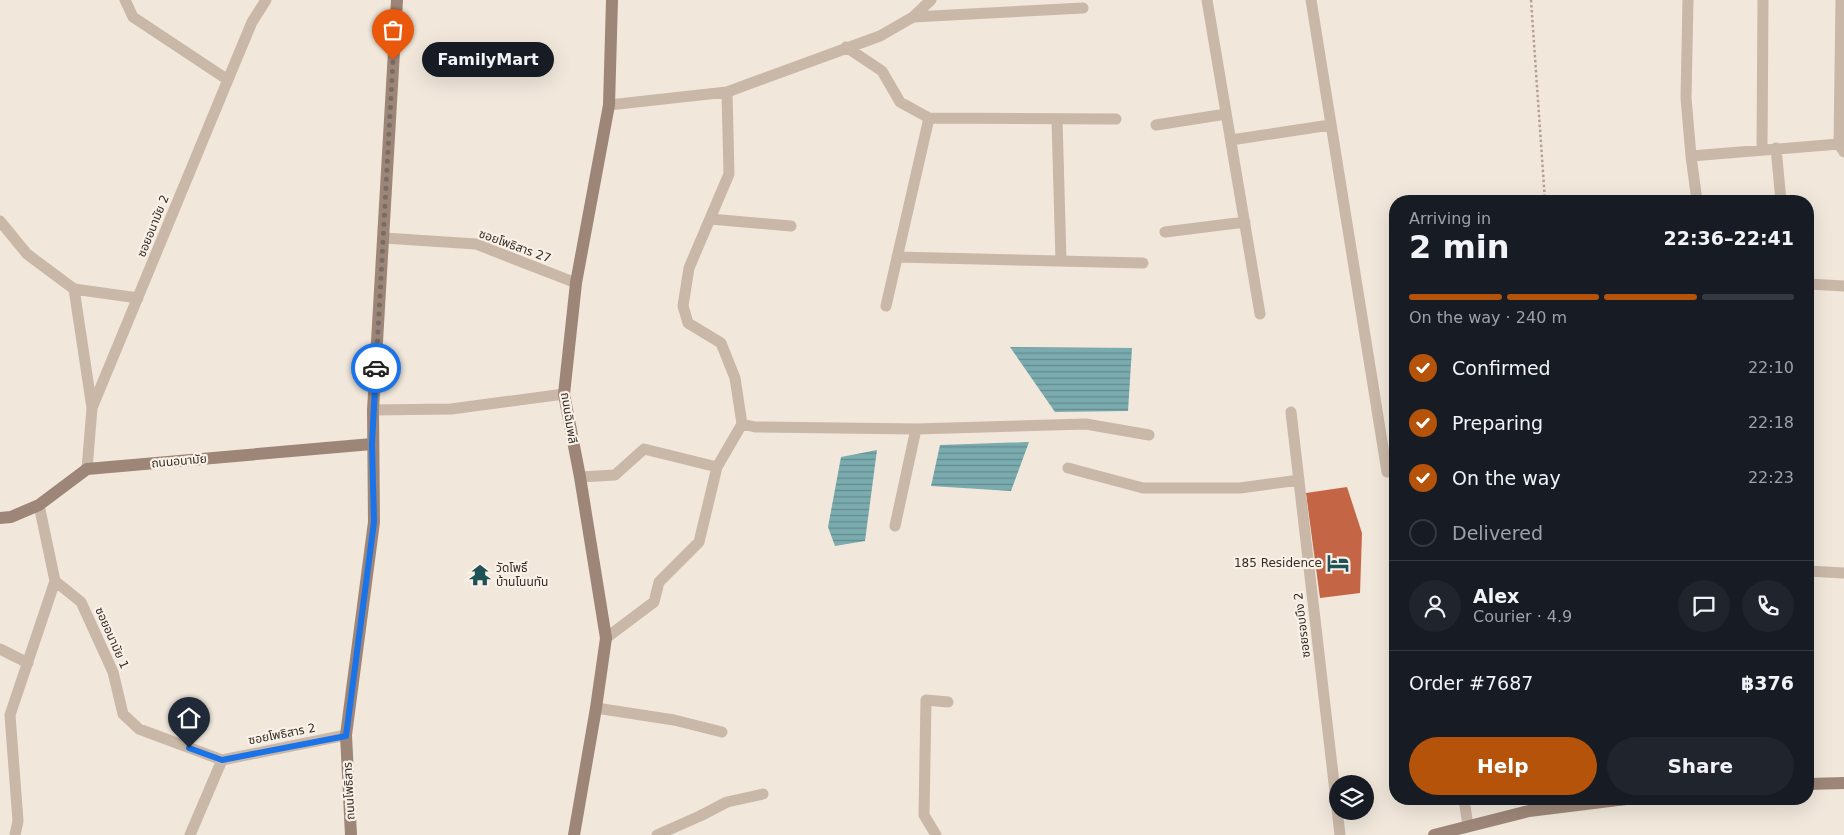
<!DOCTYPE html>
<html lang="en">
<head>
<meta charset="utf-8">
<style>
  :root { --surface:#171b24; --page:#20242c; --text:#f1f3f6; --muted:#9ea1a6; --line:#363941; --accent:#b45309 }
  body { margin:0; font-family:"DejaVu Sans","Noto Sans Thai",sans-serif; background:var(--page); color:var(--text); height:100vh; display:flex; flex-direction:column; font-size:19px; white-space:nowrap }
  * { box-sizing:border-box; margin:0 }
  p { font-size:16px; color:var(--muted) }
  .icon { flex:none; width:28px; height:28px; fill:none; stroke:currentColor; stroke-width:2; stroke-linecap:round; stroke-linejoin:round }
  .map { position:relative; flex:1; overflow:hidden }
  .drawer { position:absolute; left:1389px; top:195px; width:425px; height:610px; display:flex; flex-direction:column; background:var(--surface); border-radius:20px; box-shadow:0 5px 20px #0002 }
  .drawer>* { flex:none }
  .fabs { position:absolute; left:1329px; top:775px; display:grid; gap:10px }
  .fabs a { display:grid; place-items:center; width:45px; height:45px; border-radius:50%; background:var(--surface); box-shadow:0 5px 20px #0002; font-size:25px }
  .pin { position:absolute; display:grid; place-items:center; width:42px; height:42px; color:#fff; margin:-51px -21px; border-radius:50% 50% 50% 0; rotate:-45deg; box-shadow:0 0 5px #0007 }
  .pin .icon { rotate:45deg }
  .courier { position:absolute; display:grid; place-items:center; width:50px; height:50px; margin:-25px; border:4px solid #1a73e8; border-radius:50%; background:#fff; color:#222; box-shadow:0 1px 6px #0007 }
  .bubble { position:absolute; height:35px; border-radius:18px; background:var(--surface); box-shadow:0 5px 20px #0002; font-size:16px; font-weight:700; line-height:35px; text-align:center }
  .head em { font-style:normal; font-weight:700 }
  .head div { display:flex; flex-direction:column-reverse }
  .head { display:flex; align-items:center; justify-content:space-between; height:85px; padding:0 20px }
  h1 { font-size:32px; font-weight:700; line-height:38px }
  .bar { display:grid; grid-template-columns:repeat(4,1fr); gap:8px 5px; align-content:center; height:60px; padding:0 20px }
  .bar i { height:6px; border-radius:4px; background:var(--line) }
  .bar .current { background:var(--accent) }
  .bar p { grid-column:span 4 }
  .line { display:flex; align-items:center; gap:12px; padding:0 20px; border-top:1px solid var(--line) }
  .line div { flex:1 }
  .round { display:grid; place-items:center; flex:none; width:52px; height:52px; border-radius:26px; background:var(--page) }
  ol { padding:0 20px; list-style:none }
  li { display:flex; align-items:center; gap:15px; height:55px }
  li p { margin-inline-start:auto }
  li .icon { padding:5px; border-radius:50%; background:var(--accent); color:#fff; stroke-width:4 }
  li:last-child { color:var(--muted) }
  li i { width:28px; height:28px; border:2px solid var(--line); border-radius:50% }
  .cta { display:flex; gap:10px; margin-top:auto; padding:10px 20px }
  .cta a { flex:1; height:58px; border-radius:30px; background:var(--accent); color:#fff; font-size:20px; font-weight:700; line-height:58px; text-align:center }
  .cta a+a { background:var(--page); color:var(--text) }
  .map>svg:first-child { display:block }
  .water { fill:url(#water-rules) }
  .building { fill:#c46546 }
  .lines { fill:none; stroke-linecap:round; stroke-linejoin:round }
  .path { stroke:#b5a191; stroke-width:2.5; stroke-dasharray:2.5 2.5; stroke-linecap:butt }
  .street { stroke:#c9b7a7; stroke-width:11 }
  .secondary { stroke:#9d8678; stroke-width:12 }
  .done { stroke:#776d66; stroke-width:5; stroke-dasharray:0 9 }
  .route { stroke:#1a73e8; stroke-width:6 }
  .labels { text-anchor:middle; stroke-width:4.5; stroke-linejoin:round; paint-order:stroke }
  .street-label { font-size:12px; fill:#362c27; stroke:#f9f1e7 }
  .poi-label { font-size:12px; fill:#362c27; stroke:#f9f1e7; text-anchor:end }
</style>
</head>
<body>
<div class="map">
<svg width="1844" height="835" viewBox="0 0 1844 835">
  <defs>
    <pattern id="water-rules" width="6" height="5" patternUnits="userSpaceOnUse" patternTransform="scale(1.25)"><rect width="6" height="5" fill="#7aabae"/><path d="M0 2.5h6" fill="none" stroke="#658b8e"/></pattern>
  </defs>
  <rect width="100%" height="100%" fill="#f1e7db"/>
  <path class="water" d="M1010,347l122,1 -4,63 -73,1z
    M1029,442l-18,49 -80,-5 9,-41z
    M877,450l-12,91 -30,5 -7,-19 13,-70z"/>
  <path class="building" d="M1347,487l15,46 -2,60 -40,5 -14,-105z"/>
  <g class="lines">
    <path class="path" d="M1531,0l14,201"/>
    <path class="street" d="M125,0l8,17 95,63
      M1207,0l53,314
      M1311,0l76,472
      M1688,0l-2,98 5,58 148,-12 5,8
      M1841,0l-2,144 5,-2
      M913,17l170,-9
      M846,47l36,24 18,31 29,16 187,1
      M609,105l118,-13 153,-56 33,-19 18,-17
      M1057,119l4,142
      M1156,125l70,-11
      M1231,140l99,-15
      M1776,148l5,53
      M1762,149l1,-149
      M1691,156l6,45
      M710,219l81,7
      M0,221l27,33 47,35 64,9
      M1165,232l80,-10
      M384,238l92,6 100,39
      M897,257l246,6
      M1808,284l36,2
      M74,289l18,119
      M886,306l43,-188
      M373,410l78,-1 113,-15
      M1291,412l49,423
      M742,424l13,3 161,2 170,-5 63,11
      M1068,468l75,20h97l59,-8
      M87,469l5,-61 140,-338 20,-48 14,-22
      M580,477l35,-2 29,-26 73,18
      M39,505l16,76 26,21 32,70 10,42 16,15 83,31
      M895,526l21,-97
      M1808,571l36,2
      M606,638l48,-36 5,-20 40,-40 18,-75 25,-43 -7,-46 -14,-35 -33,-20 -5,-17 6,-38 40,-94 -2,-82
      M0,649l28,14
      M596,708l78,12 48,12
      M222,760l124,-25
      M1464,799l4,27
      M15,835l3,-14 -8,-106 45,-134
      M190,835l32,-75
      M657,835l43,-19 27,-14 36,-8
      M936,835l-12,-20 2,-115 22,2"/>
    <path class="secondary" d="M0,518l11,-1 28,-12 48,-36 285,-25
      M1808,784l36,-1
      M351,835l-5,-100 28,-213 -1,-112 24,-410
      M574,835l22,-127 10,-70 -26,-161 -16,-83 12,-111 33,-178 3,-105
      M1434,835l95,-24 97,-12"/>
  </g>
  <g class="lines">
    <path class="done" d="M376,368l17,-308"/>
    <path class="route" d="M189,748l33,12 124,-24 28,-214 -2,-78 4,-76"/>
  </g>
  <defs>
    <g id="hotel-bare" transform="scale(1.725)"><path d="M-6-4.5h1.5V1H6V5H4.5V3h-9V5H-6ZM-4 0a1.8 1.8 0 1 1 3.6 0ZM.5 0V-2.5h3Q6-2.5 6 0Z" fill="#1e5256" stroke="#f9f1e7" stroke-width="2.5" paint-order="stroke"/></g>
    <g id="temple-bare" transform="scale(1.725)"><path d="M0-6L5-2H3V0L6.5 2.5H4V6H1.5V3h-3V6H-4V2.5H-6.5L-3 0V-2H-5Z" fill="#1e5256" stroke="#f9f1e7" stroke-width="2.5" paint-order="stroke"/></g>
  </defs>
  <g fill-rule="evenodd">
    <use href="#hotel-bare" x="1338" y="563"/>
    <use href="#temple-bare" x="480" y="575"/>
  </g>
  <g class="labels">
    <g class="street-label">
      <text transform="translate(153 226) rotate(-68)" y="4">ซอยอนามัย 2</text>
      <text transform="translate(515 246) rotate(20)" y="4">ซอยโพธิสาร 27</text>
      <text transform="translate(569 418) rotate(81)" y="4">ถนนฉิมพลี</text>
      <text transform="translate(179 461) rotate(-5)" y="4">ถนนอนามัย</text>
      <text transform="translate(1302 625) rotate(-97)" y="4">ซอยรอบบึง 2</text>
      <text transform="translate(112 638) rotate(66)" y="4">ซอยอนามัย 1</text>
      <text transform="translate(282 734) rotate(-11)" y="4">ซอยโพธิสาร 2</text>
      <text transform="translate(349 791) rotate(-93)" y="4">ถนนโพธิสาร</text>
    </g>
    <g class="poi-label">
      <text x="1322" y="567">185 Residence</text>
      <text x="496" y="572" text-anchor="start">วัดโพธิ์<tspan x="496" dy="14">บ้านโนนทัน</tspan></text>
    </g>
  </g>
</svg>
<div class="fabs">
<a><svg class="icon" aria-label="layers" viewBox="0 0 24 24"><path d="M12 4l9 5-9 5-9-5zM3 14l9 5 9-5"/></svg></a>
</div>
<div class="pin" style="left:393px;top:60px;background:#ea580c"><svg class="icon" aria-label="bag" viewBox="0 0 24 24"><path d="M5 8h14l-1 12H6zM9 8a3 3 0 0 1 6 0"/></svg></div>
<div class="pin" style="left:189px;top:748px;background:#1f2937"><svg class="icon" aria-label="home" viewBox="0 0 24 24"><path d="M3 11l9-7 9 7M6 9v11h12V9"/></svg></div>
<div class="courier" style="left:376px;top:368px"><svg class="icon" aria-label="car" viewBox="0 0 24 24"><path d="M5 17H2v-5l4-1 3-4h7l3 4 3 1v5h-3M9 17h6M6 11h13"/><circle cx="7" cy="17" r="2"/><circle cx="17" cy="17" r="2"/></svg></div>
<div class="bubble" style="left:422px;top:42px;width:132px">FamilyMart</div>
<section class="drawer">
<div class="head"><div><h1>2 min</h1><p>Arriving in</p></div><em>22:36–22:41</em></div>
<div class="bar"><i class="current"></i><i class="current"></i><i class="current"></i><i></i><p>On the way · 240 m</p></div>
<ol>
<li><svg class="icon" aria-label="check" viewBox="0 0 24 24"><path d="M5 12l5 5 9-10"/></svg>Confirmed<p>22:10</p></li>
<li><svg class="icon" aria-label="check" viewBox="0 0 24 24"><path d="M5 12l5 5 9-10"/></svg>Preparing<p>22:18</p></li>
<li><svg class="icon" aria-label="check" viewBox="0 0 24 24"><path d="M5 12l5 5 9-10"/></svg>On the way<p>22:23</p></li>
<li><i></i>Delivered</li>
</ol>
<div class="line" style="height:90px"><a class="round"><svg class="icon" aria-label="person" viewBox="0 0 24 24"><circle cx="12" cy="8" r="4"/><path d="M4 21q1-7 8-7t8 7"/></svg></a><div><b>Alex</b><p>Courier · 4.9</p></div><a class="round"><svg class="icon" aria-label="chat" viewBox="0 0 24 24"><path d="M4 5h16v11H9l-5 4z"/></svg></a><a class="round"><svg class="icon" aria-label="phone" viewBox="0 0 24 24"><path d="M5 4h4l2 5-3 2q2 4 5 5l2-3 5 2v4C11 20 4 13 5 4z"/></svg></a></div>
<div class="line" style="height:65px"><div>Order #7687</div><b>฿376</b></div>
<div class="cta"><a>Help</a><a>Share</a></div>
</section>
</div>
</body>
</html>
